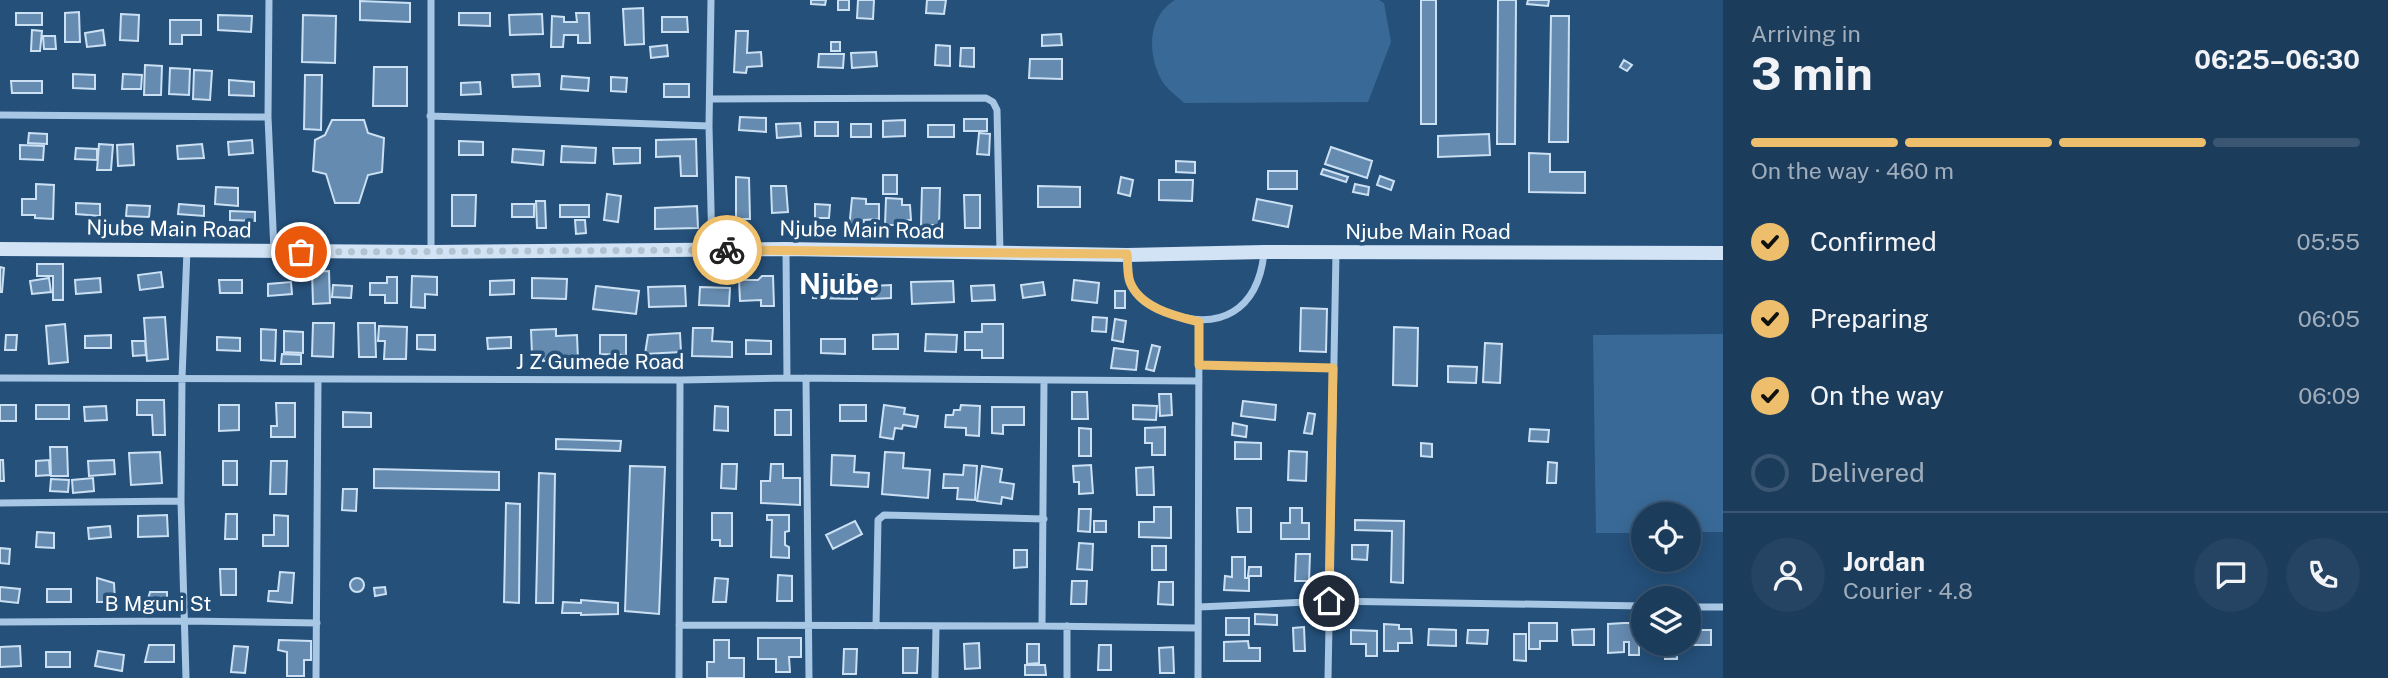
<!DOCTYPE html>
<html lang="en">
<head>
<meta charset="utf-8">
<style>
  :root { --surface:#1c3c5c; --page:#254362; --text:#f1f3f6; --muted:#a0adbb; --line:#3a5672; --accent:#edbf6d }
  body { margin:0; font-family:"Public Sans",sans-serif; background:var(--page); color:var(--text); height:100vh; display:flex; flex-direction:column; font-size:26px; white-space:nowrap }
  * { box-sizing:border-box; margin:0 }
  p { font-size:23px; color:var(--muted) }
  .icon { flex:none; width:38px; height:38px; fill:none; stroke:currentColor; stroke-width:2; stroke-linecap:round; stroke-linejoin:round }
  .map { position:relative; flex:1; overflow:hidden }
  .sheet { display:flex; flex-direction:column; background:var(--surface); width:665px }
  .sheet>* { flex:none }
  .fabs { position:absolute; left:1631px; top:502px; display:grid; gap:14px }
  .fabs a { display:grid; place-items:center; width:70px; height:70px; border-radius:50%; background:var(--surface); box-shadow:0 4px 18px #0003,0 0 0 2px var(--line); font-size:35px }
  .pin { position:absolute; display:grid; place-items:center; width:60px; height:60px; color:#fff; margin:-30px; border:4px solid #fff; border-radius:50%; box-shadow:0 2px 7px #0007 }
  .courier { position:absolute; display:grid; place-items:center; width:70px; height:70px; margin:-35px; border:5px solid #edbf6d; border-radius:50%; background:#fff; color:#222; box-shadow:0 2px 9px #0007 }
  .headline em { font-style:normal; font-weight:700 }
  .headline div { display:flex; flex-direction:column-reverse }
  .headline { display:flex; align-items:center; justify-content:space-between; height:119px; padding:0 28px }
  h1 { font-size:46px; font-weight:700; line-height:52px }
  .bar { display:grid; grid-template-columns:repeat(4,1fr); gap:10px 7px; align-content:center; height:84px; padding:0 28px }
  .bar i { height:9px; border-radius:5px; background:var(--line) }
  .bar .active { background:var(--accent) }
  .bar p { grid-column:span 4 }
  .line { display:flex; align-items:center; gap:18px; padding:0 28px; border-top:2px solid var(--line) }
  .line div { flex:1 }
  .round { display:grid; place-items:center; flex:none; width:74px; height:74px; border-radius:37px; background:var(--page) }
  ol { padding:0 28px; list-style:none }
  li { display:flex; align-items:center; gap:21px; height:77px }
  li p { margin-inline-start:auto }
  li .icon { padding:7px; border-radius:50%; background:var(--accent); color:#111; stroke-width:4 }
  li:last-child { color:var(--muted) }
  li i { width:38px; height:38px; border:4px solid var(--line); border-radius:50% }
  main { display:flex; flex:1; min-height:0 }
  .map>svg:first-child { display:block }
  .green { fill:#396a97 }
  .building { fill:#658bb0; stroke:#cbe0f3; stroke-width:2 }
  .lines { fill:none; stroke-linecap:round; stroke-linejoin:round }
  .street { stroke:#a8c7e4; stroke-width:7 }
  .secondary { stroke:#d1e3f4; stroke-width:14 }
  .done { stroke:#b3c2d0; stroke-width:7; stroke-dasharray:0 12.6 }
  .route { stroke:#edbf6d; stroke-width:9 }
  .labels { text-anchor:middle; stroke-width:7; stroke-linejoin:round; paint-order:stroke }
  .street-label { font-size:21px; fill:#fff; stroke:#25507a }
  .district-label { font-size:28px; font-weight:bold; fill:#fff; stroke:#25507a }
</style>
</head>
<body>
<main>
<div class="map">
<svg width="1723" height="678" viewBox="0 0 1723 678">
  <rect width="100%" height="100%" fill="#25507a"/>
  <path class="green" d="M1175,0h204l5,3 7,39 -23,60 -184,1c-7,-7 -19,-15 -23,-24 -14,-26 -13,-63 14,-79z
    M1723,334v198h-34v-18h-46v19h-47l-3,-198z"/>
  <path class="building" d="M811,0h15l-1,5 -14,-1z
    M838,0h11v10h-11z
    M858,0h16l-1,19 -16,-1z
    M927,0h19l-2,14 -18,-1z
    M1421,0h15v124h-15z
    M1498,0h18l-1,144h-18z
    M1528,0h21l-1,6 -21,-2z
    M360,1l50,2v19l-50,-2z
    M643,8l1,36 -19,1 -2,-36z
    M79,12l1,30h-15v-29z
    M16,13h26v12h-26z
    M459,13h31v13l-31,-1z
    M576,13h13l1,30h-12v-8h-14l-1,12h-12l1,-31 12,1v5h13z
    M121,14l18,1 -1,26 -18,-1z
    M542,14l1,20 -33,1 -1,-20z
    M218,15l34,1 -1,16 -33,-2z
    M303,15l33,1 -1,47 -33,-1z
    M1551,16h18l-1,126h-19z
    M662,17h25l1,15h-26z
    M170,20h31v15h-19v9h-12z
    M32,30l10,1 -2,20h-9z
    M103,30l2,15 -18,2 -2,-14z
    M736,31h12l-1,22 14,-1 1,14 -15,1 -1,6 -12,-1z
    M1061,34l1,11 -20,1v-11z
    M43,36h12l1,13h-12z
    M831,42h9v9h-9z
    M667,45l1,11 -17,2 -1,-11z
    M936,45l14,1v20l-15,-1z
    M961,48h13v19l-14,-1z
    M876,52l1,14 -25,2 -1,-15z
    M819,54h25l-1,14 -25,-1z
    M1030,59h32v20l-33,-1z
    M1624,60l8,5 -5,6 -7,-4z
    M145,65l17,1 -1,29h-17z
    M374,67h33v39h-34z
    M170,68l20,1 -1,26 -20,-1z
    M194,70l18,1 -2,29 -17,-1z
    M73,74l22,1v14l-22,-1z
    M123,74l19,1 -1,14h-19z
    M539,74l1,12 -27,1 -1,-12z
    M305,75h17l-1,55 -17,-1z
    M562,76l27,2 -1,13 -27,-2z
    M611,77l16,1 -1,14 -15,-1z
    M229,80l25,2v14l-25,-1z
    M11,81h31v12h-30z
    M480,82l1,12 -20,1v-12z
    M664,84h25v13h-25z
    M740,117l26,1v14l-27,-2z
    M964,119h23v12h-23z
    M332,120h32l4,13 16,5 -2,34 -14,3 -9,28h-24l-9,-29 -13,-3 2,-31 10,-5z
    M905,120v16l-22,1v-16z
    M815,122h23v14h-23z
    M800,123l1,13 -24,2 -1,-14z
    M851,124h20v13h-20z
    M928,125h26v12h-26z
    M29,133l18,1v10l-19,-1z
    M979,133l11,1 -1,21 -12,-1z
    M1489,134l1,21 -52,2v-21z
    M696,139l1,37h-16l-1,-20 -24,1v-17z
    M252,140l1,13 -24,2 -1,-13z
    M459,141l24,1v13h-24z
    M99,144l14,1 -2,25h-14z
    M133,144l1,21 -16,1 -1,-21z
    M202,144l2,14 -26,1 -1,-13z
    M20,145l24,1 -1,14 -23,-1z
    M562,146l34,2 -1,15 -34,-1z
    M1331,147l41,14 -5,17 -42,-14z
    M76,148l21,1v11l-22,-1z
    M613,148h27v15l-26,1z
    M513,149l31,2 -1,14 -31,-3z
    M1529,153l21,1v18h35v21l-56,-1z
    M1176,161l19,1v11l-19,-1z
    M1323,169l25,8 -2,5 -25,-8z
    M1268,171h29v18h-29z
    M883,175h14v19h-14z
    M1380,176l14,5 -3,9 -14,-5z
    M736,177l13,1 1,41h-14z
    M1121,177l12,3 -3,16 -12,-3z
    M1159,180h34l-1,21 -33,-1z
    M36,184l18,1 -1,34 -18,-1v-3h-13v-16h14z
    M1355,184l14,3 -1,8 -15,-3z
    M771,186h15l2,26 -16,1z
    M1038,186l42,1v20h-42z
    M216,187l22,1v18l-23,-2z
    M922,188h18l-1,37h-18z
    M607,194l14,2 -3,26 -14,-2z
    M452,195h24l-1,31h-23z
    M964,195h16v33h-15z
    M852,198l14,1v5h13v15l-15,1 -1,10 -14,-1z
    M886,198l16,1v6h8l1,15h-9l-1,5h-16z
    M1257,199l35,7 -4,21 -35,-7z
    M536,201h9l1,27h-9z
    M76,203l24,1v12l-24,-2z
    M179,204l25,2v10l-26,-2z
    M512,204h22v13h-22z
    M815,204l15,1 -1,13h-14z
    M127,205l23,1 -1,11 -23,-1z
    M560,205h29v12h-29z
    M697,206l1,22 -43,1v-21z
    M230,211l25,1v9l-25,-1z
    M575,220h10l1,13 -10,1z
    M37,264h26v36h-10v-24h-16z
    M0,267l4,1 -2,24h-2z
    M329,271l1,32 -17,1 -1,-32z
    M161,272l2,15 -23,3 -2,-15z
    M843,275h14v24l-44,-1v-16h29z
    M412,276l25,1v18l-12,-1v14l-14,-1z
    M762,276h11l1,30h-13v-6l-21,1 -1,-21h19z
    M387,277h10v26h-12v-8h-15v-12h17z
    M49,278l2,14 -19,2 -2,-13z
    M100,278l1,14 -25,2 -1,-14z
    M532,278l35,1 -1,20 -34,-1z
    M219,280h23v13h-22z
    M514,280v14l-24,1v-14z
    M1074,280l25,3 -2,20 -25,-3z
    M953,281l1,21 -42,2 -1,-22z
    M291,282l1,12 -24,2v-12z
    M1043,282l2,13 -22,3 -2,-13z
    M333,285l19,1 -1,12 -19,-1z
    M891,285v13l-19,1 -1,-13z
    M994,285l1,15 -23,1 -1,-15z
    M596,286l43,5 -3,23 -43,-5z
    M685,286l1,20 -37,1 -1,-20z
    M700,287l30,1 -1,18 -30,-1z
    M1115,291h10v17h-10z
    M1301,308l26,1 -1,43 -26,-1z
    M165,317l3,42 -21,2 -3,-43z
    M1093,317l14,1 -1,14 -14,-1z
    M1115,319l11,2 -3,21 -11,-2z
    M313,323h21l-1,34 -21,-1z
    M358,323h17l1,34h-17z
    M65,324l3,38 -19,2 -3,-38z
    M982,324h21v34h-21v-8h-17v-18h17z
    M379,326l28,1 -1,32h-22l1,-18h-7z
    M1394,327l24,1 -1,58 -24,-1z
    M693,328h20l-1,13 20,1v15l-40,-1z
    M261,329l15,1 -1,31 -14,-1z
    M556,329v7l21,-1 1,25 -35,1v-7h-11l-1,-24z
    M284,331l19,1v21l-19,-1z
    M680,333l1,19 -36,2 3,-19z
    M898,334v15h-25v-14z
    M926,334l31,1 -1,17 -31,-1z
    M6,335h11l-1,15h-11z
    M111,335v13h-26v-12z
    M417,335h18v15l-18,-1z
    M600,335h26v20l-26,-1z
    M217,337l23,1v13l-23,-1z
    M511,337v11l-23,1 -1,-11z
    M821,339h24v15l-24,-1z
    M746,340l25,1v13h-25z
    M132,341h13l1,14 -13,1z
    M1485,343l17,1 -2,39 -17,-1z
    M1152,345l8,2 -6,24 -8,-2z
    M1114,348l24,3 -2,19 -25,-2z
    M282,354l19,1v9h-20z
    M1448,366l29,1 -1,16 -28,-1z
    M1072,392h15l1,27h-16z
    M1159,394h12l1,21 -12,1z
    M137,400h27l1,35h-12l-1,-20h-15z
    M1243,401l33,4 -1,15 -34,-4z
    M276,403h19v34h-24v-11h6z
    M0,405h16v16h-16z
    M36,405h33v14h-33z
    M219,405h20v25l-20,1z
    M840,405h26v16h-26z
    M884,405l21,3 -1,6 14,2 -2,11 -13,-2 -1,4 -7,-1 -2,11 -13,-2z
    M961,405l19,1 -1,30 -13,-1v-7l-21,-1 1,-12h7l1,-5h6z
    M1133,405l24,1 -1,14 -23,-1z
    M106,406l1,14 -22,1 -1,-14z
    M715,406l13,1v24l-14,-1z
    M992,407h32v18h-21v9l-11,-1z
    M775,410h16v25h-16z
    M343,412l28,1v14h-28z
    M1308,413l7,1 -3,20 -8,-1z
    M1233,423l14,3 -1,11 -14,-2z
    M1165,427v28h-13v-12h-7v-15z
    M1079,428l12,1v27h-12z
    M1530,429l19,1 -1,12 -19,-1z
    M556,439l65,2 -1,10 -64,-2z
    M1235,442l26,1v16h-26z
    M1421,443l11,1v13l-11,-1z
    M50,447h17l1,29h-17z
    M1289,451l18,1 -1,29 -18,-1z
    M160,452l2,31 -31,2 -2,-32z
    M885,452l19,1 -1,15 27,2 -2,28 -46,-4z
    M832,455l23,1 -1,16 15,1 -1,14 -37,-2z
    M0,460h3l1,21h-4z
    M49,460l1,15 -14,1v-15z
    M114,460l1,14 -26,2 -1,-15z
    M223,461h14v24h-14z
    M271,461h16l-1,33h-16z
    M1548,462l9,1 -1,20h-9z
    M722,464h15l-1,25 -15,-1z
    M771,464h12v14h17v27l-39,-2v-22h9z
    M964,465l13,1 -2,34 -18,-1 1,-11h-15l1,-14 19,1z
    M1091,465l2,28 -14,1v-12h-5l-1,-16z
    M630,466l35,1 -6,147 -34,-3z
    M982,466l20,3 -2,13 14,2 -2,15 -10,-2 -1,7 -24,-3z
    M1153,467l1,28h-17l-1,-27z
    M374,469l125,3v18l-125,-2z
    M539,473l16,1 -2,129h-17z
    M93,478l1,13 -21,2 -1,-13z
    M51,479l18,1 -1,12 -18,-1z
    M343,489h14l-1,22 -14,-1z
    M506,503l14,1 -1,99 -15,-1z
    M1154,507h17v31l-32,-1v-15h15z
    M1237,508h14v24h-13z
    M1290,508h12v15h7v16h-28v-16h9z
    M1079,509h12l-1,23 -12,-1z
    M712,513h20v33h-12v-6h-8z
    M226,514h11v25h-12z
    M167,515l1,21 -30,1v-21z
    M274,515l14,1v30h-25v-11h11z
    M767,515h22v16l-4,1v13l4,2v11l-18,-1 1,-37h-5z
    M1355,520l49,1 -1,62 -12,-1 1,-51 -37,-1z
    M855,521l7,13 -29,15 -7,-14z
    M1094,521h12v11h-12z
    M110,526l1,11 -22,2 -1,-11z
    M37,532l17,1v15l-18,-1z
    M1079,543l14,1 -1,26 -15,-1z
    M1352,545h16l-1,15 -15,-1z
    M1152,546h14v24h-14z
    M0,548l10,1 -1,15 -9,-1z
    M1014,550h13v17l-13,1z
    M1296,554h14l-1,27h-14z
    M1232,557h13v21h4v13l-25,-1 1,-14 7,1z
    M1249,567h12v9h-13z
    M220,569h16v26h-15z
    M280,572l14,1 -2,30 -24,-2 1,-10h9z
    M778,575l14,1v25h-15z
    M97,578l17,5 1,19h-18z
    M715,578l13,1 -2,23h-13z
    M350 585a7 7 0 1 1 14 0a7 7 0 1 1-14 0Z
    M1072,581h15l-1,23h-15z
    M1159,582h14v23l-15,-1z
    M0,587l20,2 -2,14 -18,-2z
    M385,587l1,7 -11,2 -1,-8z
    M47,589h24v13h-24z
    M150,592h17v14h-21z
    M581,600l37,3v11l-37,1v-2h-19l1,-11 18,1z
    M1255,614l22,1v10l-22,-1z
    M1226,618h23v17h-23z
    M1529,623h28v18h-17v8h-11z
    M1624,623h15v32h-10v-13h-5v10l-16,1v-29z
    M1384,624l15,1v4h12l1,14h-14v8h-14z
    M1304,627l1,24h-11l-1,-23z
    M1429,629l27,1v16l-28,-1z
    M1594,629v16h-21l-1,-15z
    M1351,630l26,1v25h-11v-12h-15z
    M1468,630h20l-1,14 -20,-1z
    M1689,630h22v15h-24l2,-1z
    M1514,634h12v27l-12,-1z
    M758,638h43v19h-12l1,15h-14v-13h-18z
    M279,640l32,1v19h-7v16h-17v-24l-9,-2z
    M714,640h15v18h15v20h-37v-16h7z
    M1248,641l1,7h11v13h-36v-19z
    M979,643l1,25 -15,1 -1,-25z
    M1027,644h12v19l-12,1z
    M1649,644h28v15h-12v-15z
    M149,645h25v17h-29z
    M1099,645h12v25h-13z
    M20,646l1,20 -21,1v-20z
    M234,646l14,1 -3,26 -14,-1z
    M1173,647l1,26h-14l-1,-25z
    M903,648h15l-1,25h-14z
    M844,649h13l-1,25h-13z
    M98,651l26,4 -2,16 -27,-5z
    M46,652h24v15h-24z
    M1025,665h20l1,10h-21z"/>
  <g class="lines">
    <path class="street" d="M269,0l-1,117 6,134
      M431,0v252
      M711,0l-2,126 3,124
      M710,99l276,-1 7,4 4,8 3,143
      M0,115l268,2
      M430,116l279,10
      M786,249l1,129
      M1127,255c1,8 0,19 3,27 6,15 22,24 36,30 54,21 92,-2 98,-59
      M1199,365l134,3
      M0,378l680,2 107,-2 412,3
      M806,378l3,300
      M0,503l181,-2
      M1199,607l130,-6 314,5
      M1689,607h34
      M0,622l185,-1 132,2
      M679,625l363,1 156,2
      M876,626l2,-106 6,-5 160,4
      M1042,626l2,-246
      M186,678l-5,-177 1,-123 5,-128
      M316,678l2,-299
      M679,678l1,-298
      M935,678l1,-51
      M1067,678v-52
      M1198,678l1,-356
      M1328,678l8,-425"/>
    <path class="secondary" d="M0,249l431,3 355,-3 341,6 137,-3 459,1"/>
  </g>
  <g class="lines">
    <path class="done" d="M301,252l426,-2"/>
    <path class="route" d="M727,250l400,4c1,9 0,20 3,28 10,26 45,34 69,40v43l134,3 -4,233"/>
  </g>
  <g class="labels">
    <g class="street-label">
      <text transform="translate(169 229) rotate(1)" y="7">Njube Main Road</text>
      <text transform="translate(862 230) rotate(1)" y="7">Njube Main Road</text>
      <text x="1428" y="239">Njube Main Road</text>
      <text x="600" y="369">J Z Gumede Road</text>
      <text x="158" y="611">B Mguni St</text>
    </g>
    <g class="district-label">
      <text x="839" y="294">Njube</text>
    </g>
  </g>
</svg>
<div class="fabs">
<a><svg class="icon" aria-label="locate" viewBox="0 0 24 24"><circle cx="12" cy="12" r="6"/><path d="M12 2v4M12 18v4M2 12h4M18 12h4"/></svg></a>
<a><svg class="icon" aria-label="layers" viewBox="0 0 24 24"><path d="M12 4l9 5-9 5-9-5zM3 14l9 5 9-5"/></svg></a>
</div>
<div class="pin" style="left:301px;top:252px;background:#ea580c"><svg class="icon" aria-label="bag" viewBox="0 0 24 24"><path d="M5 8h14l-1 12H6zM9 8a3 3 0 0 1 6 0"/></svg></div>
<div class="pin" style="left:1329px;top:601px;background:#1f2937"><svg class="icon" aria-label="home" viewBox="0 0 24 24"><path d="M3 11l9-7 9 7M6 9v11h12V9"/></svg></div>
<div class="courier" style="left:727px;top:250px"><svg class="icon" aria-label="bike" viewBox="0 0 24 24"><circle cx="6" cy="16" r="4"/><circle cx="18" cy="16" r="4"/><path d="M6 16l4-8h5l3 8M10 8l3 8H6M13 5h3"/></svg></div>
</div>
<section class="sheet">
<div class="headline"><div><h1>3 min</h1><p>Arriving in</p></div><em>06:25–06:30</em></div>
<div class="bar"><i class="active"></i><i class="active"></i><i class="active"></i><i></i><p>On the way · 460 m</p></div>
<ol>
<li><svg class="icon" aria-label="check" viewBox="0 0 24 24"><path d="M5 12l5 5 9-10"/></svg>Confirmed<p>05:55</p></li>
<li><svg class="icon" aria-label="check" viewBox="0 0 24 24"><path d="M5 12l5 5 9-10"/></svg>Preparing<p>06:05</p></li>
<li><svg class="icon" aria-label="check" viewBox="0 0 24 24"><path d="M5 12l5 5 9-10"/></svg>On the way<p>06:09</p></li>
<li><i></i>Delivered</li>
</ol>
<div class="line" style="height:126px"><a class="round"><svg class="icon" aria-label="person" viewBox="0 0 24 24"><circle cx="12" cy="8" r="4"/><path d="M4 21q1-7 8-7t8 7"/></svg></a><div><b>Jordan</b><p>Courier · 4.8</p></div><a class="round"><svg class="icon" aria-label="chat" viewBox="0 0 24 24"><path d="M4 5h16v11H9l-5 4z"/></svg></a><a class="round"><svg class="icon" aria-label="phone" viewBox="0 0 24 24"><path d="M5 4h4l2 5-3 2q2 4 5 5l2-3 5 2v4C11 20 4 13 5 4z"/></svg></a></div>
</section>
</main>
</body>
</html>
